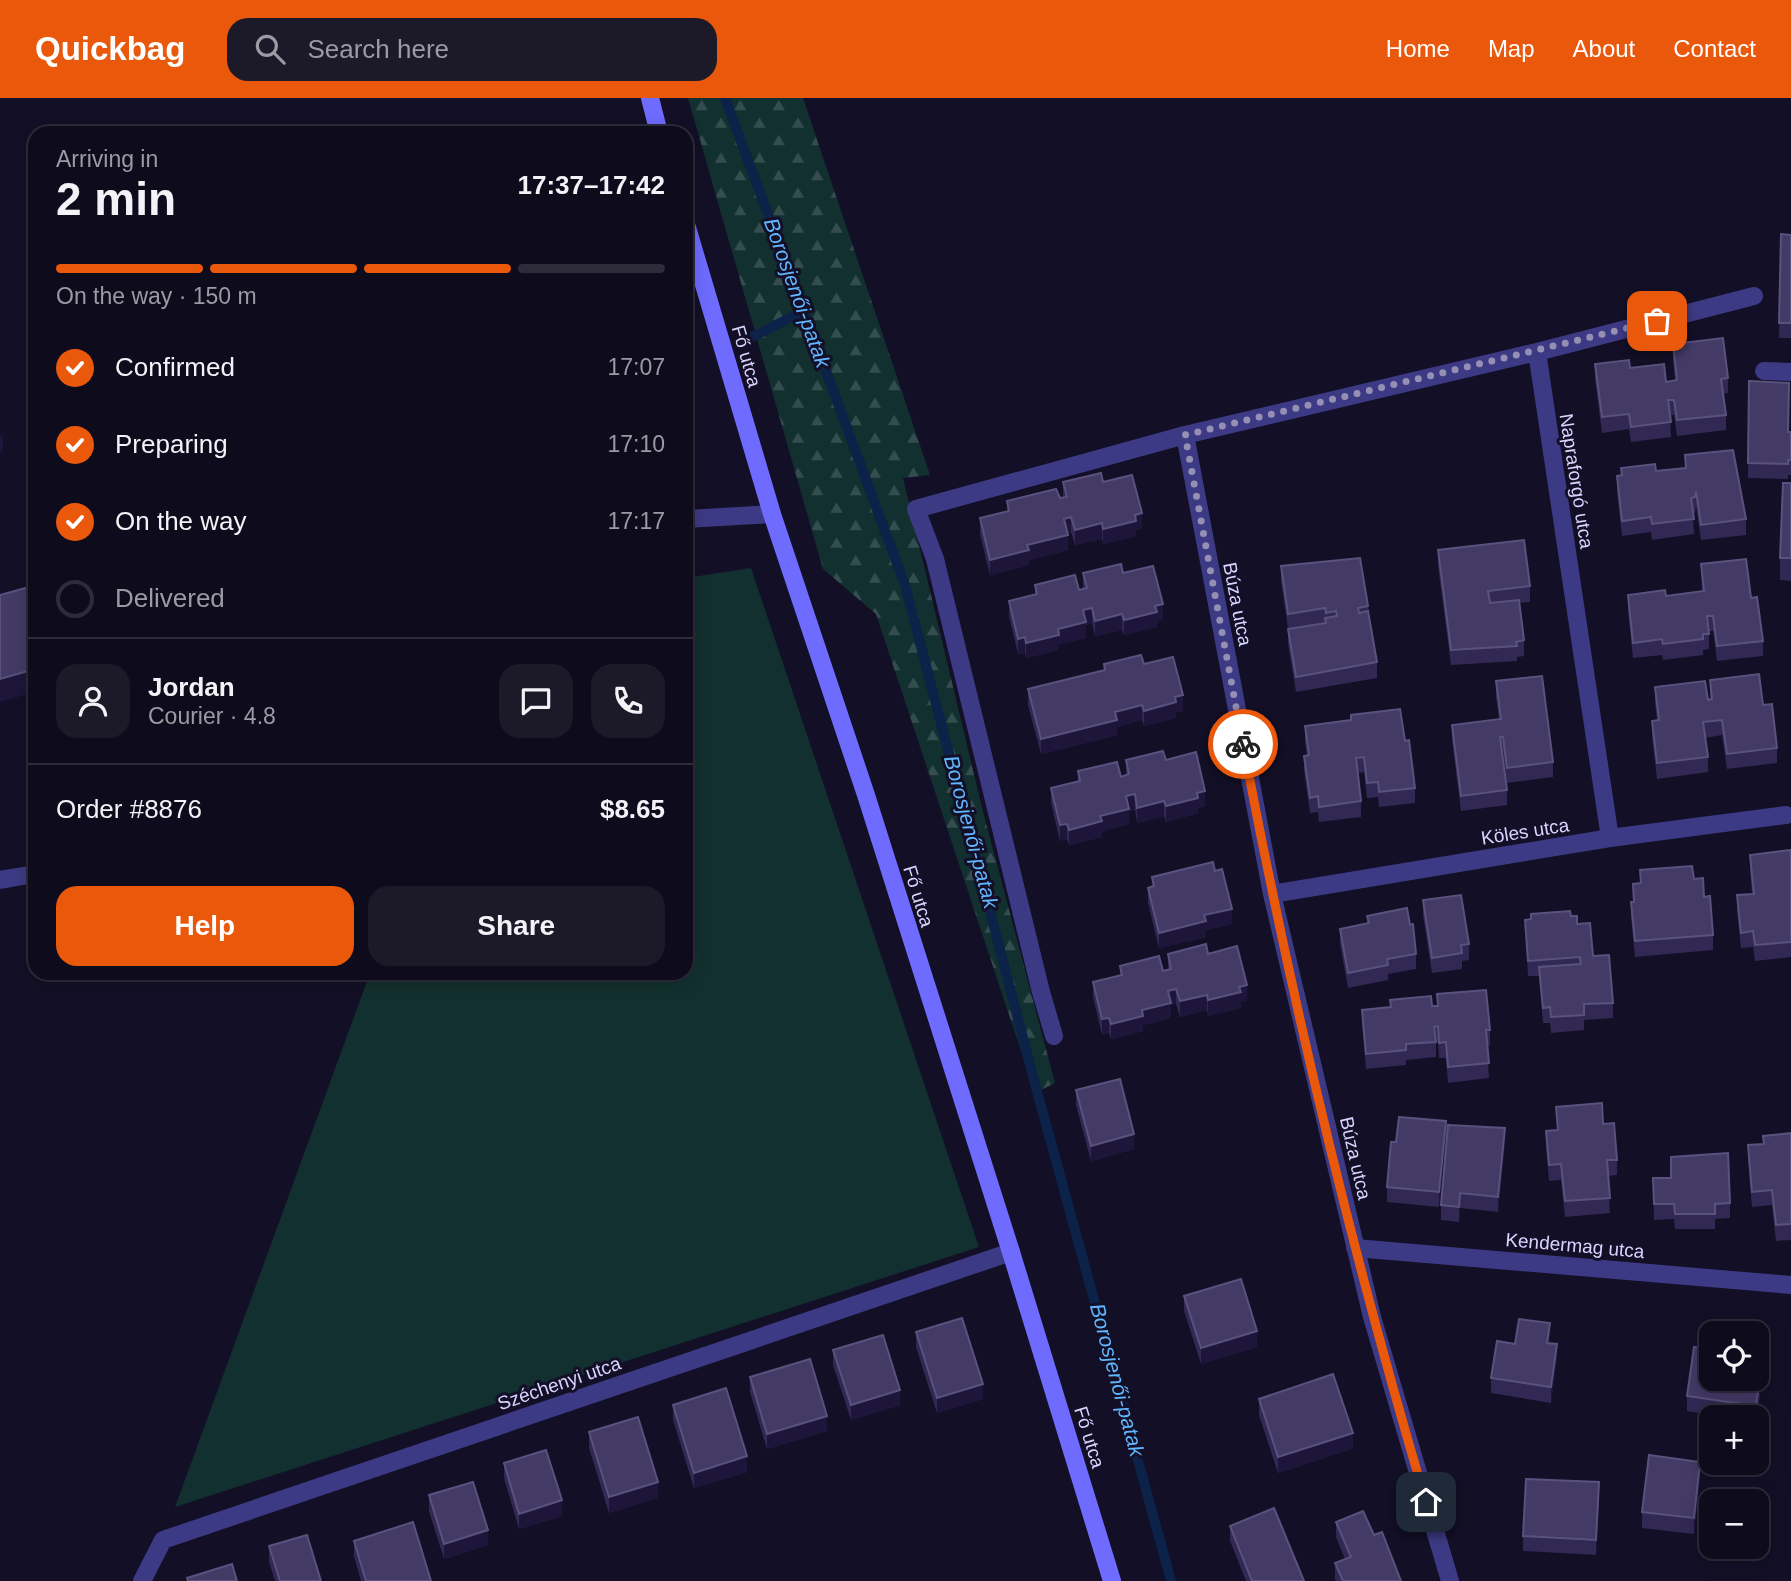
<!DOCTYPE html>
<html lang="en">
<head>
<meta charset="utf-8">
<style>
  :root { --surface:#0e0b1c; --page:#1c1929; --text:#f1f3f6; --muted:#9b9ba3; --line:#2e2b3b; --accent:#ea580c }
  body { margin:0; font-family:Helvetica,sans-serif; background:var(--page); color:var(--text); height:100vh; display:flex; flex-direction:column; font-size:26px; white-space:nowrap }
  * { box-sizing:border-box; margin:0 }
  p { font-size:23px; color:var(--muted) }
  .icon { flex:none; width:38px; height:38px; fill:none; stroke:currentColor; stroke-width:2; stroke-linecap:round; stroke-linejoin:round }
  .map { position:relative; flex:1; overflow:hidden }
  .drawer { position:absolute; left:28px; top:28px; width:665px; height:854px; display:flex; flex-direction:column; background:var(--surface); border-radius:21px; box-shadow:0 4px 18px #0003,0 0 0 2px var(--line) }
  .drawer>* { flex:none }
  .tools { position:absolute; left:1699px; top:1223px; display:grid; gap:14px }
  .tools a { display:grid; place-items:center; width:70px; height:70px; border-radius:14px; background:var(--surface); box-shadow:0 4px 18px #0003,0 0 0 2px var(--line); font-size:35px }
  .pin { position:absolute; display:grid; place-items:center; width:60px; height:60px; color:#fff; margin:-30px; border-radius:14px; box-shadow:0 4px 10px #0006 }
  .courier { position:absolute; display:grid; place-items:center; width:70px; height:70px; margin:-35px; border:5px solid #ea580c; border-radius:50%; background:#fff; color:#222; box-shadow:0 2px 9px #0007 }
  .head em { font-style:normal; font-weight:700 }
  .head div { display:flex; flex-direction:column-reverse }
  .head { display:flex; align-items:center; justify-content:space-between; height:119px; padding:0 28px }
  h1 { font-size:46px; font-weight:700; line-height:52px }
  .bar { display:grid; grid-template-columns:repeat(4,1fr); gap:10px 7px; align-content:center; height:84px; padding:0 28px }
  .bar i { height:9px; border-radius:5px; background:var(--line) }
  .bar .active { background:var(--accent) }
  .bar p { grid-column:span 4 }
  .line { display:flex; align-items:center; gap:18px; padding:0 28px; border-top:2px solid var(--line) }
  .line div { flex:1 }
  .round { display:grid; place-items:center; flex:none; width:74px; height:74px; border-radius:21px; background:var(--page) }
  ol { padding:0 28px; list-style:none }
  li { display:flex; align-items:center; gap:21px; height:77px }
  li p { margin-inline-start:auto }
  li .icon { padding:7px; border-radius:50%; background:var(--accent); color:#fff; stroke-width:4 }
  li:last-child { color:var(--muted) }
  li i { width:38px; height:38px; border:4px solid var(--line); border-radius:50% }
  .primary-button { display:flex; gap:14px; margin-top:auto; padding:14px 28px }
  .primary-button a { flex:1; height:80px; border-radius:21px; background:var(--accent); color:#fff; font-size:28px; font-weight:700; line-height:80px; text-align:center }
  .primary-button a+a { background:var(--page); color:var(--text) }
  header { display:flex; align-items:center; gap:42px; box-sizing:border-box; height:98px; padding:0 35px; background:var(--accent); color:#fff }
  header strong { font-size:33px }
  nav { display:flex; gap:38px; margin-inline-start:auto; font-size:24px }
  .search { width:490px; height:63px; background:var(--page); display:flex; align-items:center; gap:18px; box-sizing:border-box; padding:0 24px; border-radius:21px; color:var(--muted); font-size:26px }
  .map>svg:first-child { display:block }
  .green { fill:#12302f }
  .forest { fill:url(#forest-firs) }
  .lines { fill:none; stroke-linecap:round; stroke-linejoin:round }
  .stream { stroke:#0c2248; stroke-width:10 }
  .street { stroke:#3d3a85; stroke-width:18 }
  .secondary { stroke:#6f6bff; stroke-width:18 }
  .wall { fill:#312854 }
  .shaded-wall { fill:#1d163a }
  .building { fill:#433a66; stroke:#5a527e; stroke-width:2 }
  .done { stroke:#948fb3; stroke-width:7; stroke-dasharray:0 12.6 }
  .route { stroke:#ea580c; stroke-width:9 }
  .labels { text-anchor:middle; stroke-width:6; stroke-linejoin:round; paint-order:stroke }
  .street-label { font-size:19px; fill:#d9d4ff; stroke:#130f26 }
  .water-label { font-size:21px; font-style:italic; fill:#62b6ff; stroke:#130f26 }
</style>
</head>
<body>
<header>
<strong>Quickbag</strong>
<div class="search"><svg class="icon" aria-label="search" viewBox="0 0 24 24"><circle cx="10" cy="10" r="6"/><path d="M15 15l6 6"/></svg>Search here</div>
<nav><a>Home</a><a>Map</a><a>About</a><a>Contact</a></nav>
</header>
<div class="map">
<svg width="1791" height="1483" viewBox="0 0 1791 1483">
  <defs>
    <pattern id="forest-firs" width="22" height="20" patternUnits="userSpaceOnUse" patternTransform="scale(1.75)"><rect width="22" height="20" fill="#12302f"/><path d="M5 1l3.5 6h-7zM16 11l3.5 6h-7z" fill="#344d4e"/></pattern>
  </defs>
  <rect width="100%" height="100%" fill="#130f26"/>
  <path class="green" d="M751,470l228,679 -804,260 195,-534h316v-395z"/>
  <path class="forest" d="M688,0h115l127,377 -27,3 79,330 73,275 -20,10 -159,-479 -53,-45z"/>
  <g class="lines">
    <path class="stream" d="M725,0l180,487 130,499 136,497
      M750,240l54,-27"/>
    <path class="street" d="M1764,273l27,1
      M1185,337l352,-83
      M686,421l86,-5
      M1610,740l-73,-486 217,-56
      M0,782l35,-6
      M1272,796l338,-56 176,-23
      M1054,938l-13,-44 -106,-433 -19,-50 269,-74 87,459 100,423 78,264
      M1355,1150l436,37
      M142,1483l21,-41 848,-288"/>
    <path class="secondary" d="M650,0l9,35
      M686,126l86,290 94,281 145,457 101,329"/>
  </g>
  <path class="wall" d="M1781,136l10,1v103h-12z
    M1673,246l55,34v15l-5,1 3,21v15l-49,6 -3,-21h-4l1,22 -40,5 -2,-13 -27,4 -7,-54v-15l35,4 36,14 9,-1 -2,-21z
    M1749,283l40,51h2v43h-3v4l-40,-1z
    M1685,357l61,64v16l-45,5 -5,-34 -1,7h-2l1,21 -42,6 -1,-8 -29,4 -5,-45v-15l4,-1v-7l35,3 29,-3z
    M1063,384h40l39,47 -6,1v6l-33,8 -1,-5 -27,6 -4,-13 -3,1v17l-39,10v5l-39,10 -10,-41v-16l27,-6v-11l56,-3z
    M1791,385v98l-11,-1v-22z
    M1438,452l92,36v16l-11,1 5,37v16l-7,1v4l-66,4 -13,-99z
    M1701,466l50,34 12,43v15l-46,5 -4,-30h-4v18l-6,1v5l-40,5 -1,-5 -29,3 -5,-48v-15l38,1 36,-5z
    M1281,468l87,40 9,56v16l-81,14 -8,-48v-15l-7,-48z
    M1083,475h40l40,46 -6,2v6l-33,8 -2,-5 -27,6 -3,-13 -6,2v13l-27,6v6l-33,8 -1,-5 -7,1 -9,-38v-15l26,-6v-10l44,5 4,-1z
    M1104,566h40l39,47 -7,1v6l-32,8 -2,-6 -25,7v8l-76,19 -13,-49v-16l76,-18z
    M1710,582l53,25 14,43v15l-50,6 -5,-34 -17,3 3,19v15l-51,7 -5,-43v-15l5,-1 -2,-17v-16l55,12z
    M1496,583l57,81v15l-46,6 -4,-31h-1l5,38v15l-46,6 -9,-71v-15l47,-6 -3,-22z
    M1305,628l100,15 10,47v15l-36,4 -1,-10 -11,1 -3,-26 -6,1 3,28v16l-42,5 -1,-10 -8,1 -6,-42v-15h3l-2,-14z
    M1126,662h40l39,46 -7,2v5l-32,9 -2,-6 -27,7 -2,-13 -6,1v13l-27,7v6l-33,8 -2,-6 -7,2 -9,-38v-15l27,-7v-10l43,6 5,-2z
    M1791,752v107l-36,4 -2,-14 -12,1 -4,-37v-16l15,-1 -2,-24v-15z
    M1640,772l54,9 10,18 9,38v15l-78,7 -4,-40v-15h2v-18l7,-1z
    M1215,773l17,53 -26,6v7l-47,11 -11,-45v-15l4,-1v-10z
    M1423,802l46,44v16l-7,1v8l-30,4 -9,-57z
    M1367,818l49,38v15l-28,5v6l-40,8 -8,-44v-15l27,-5z
    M1571,818l6,8 16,32 20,47v15l-29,2v10l-33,3 -1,-10h-7l-4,-47h-11l-3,-56z
    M1168,856h40l39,46 -6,2v6l-33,8 -1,-6 -27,7 -4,-13 -5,1v13l-28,7v6l-32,8 -2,-6 -7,2 -9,-38v-15l27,-7v-9l43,5 5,-2z
    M1437,896l53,36v15l-3,1 2,32 -41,5 -2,-25h-7l-1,-16h-2v15l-30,3v5l-40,4 -4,-44v-15l75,-4z
    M1076,992l58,59 -43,12 -15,-56z
    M1556,1009l47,17 14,36v15l-9,1 2,37 -45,4 -4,-37 -12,1 -3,-35v-15l11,-1z
    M1791,1035v107l-15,1 -4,-36 -20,2 -4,-46v-16l15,-1v-8z
    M1446,1039l-7,70 -52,-5v-15l9,-45z
    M1505,1045l-7,69 -38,-4 -1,14 -18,-2v-15z
    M1653,1080l77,25v15l-15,1v10h-40l-1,-10 -20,1z
    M1184,1198l73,51 -56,17 -17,-53z
    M916,1234l67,67 -46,14 -21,-66z
    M1550,1240l-1,5 8,16 -6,44 -60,-10v-15l24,-34z
    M833,1252l67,55 -49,15 -18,-55z
    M1763,1275l-6,45h-28l-42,-7v-15z
    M750,1279l77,54 -60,18 -17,-57z
    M1259,1301l94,49 -75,25 -19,-58z
    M673,1307l74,67 -53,16 -21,-68z
    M589,1334l69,66 -49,15 -20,-65z
    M504,1365l58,53 -43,13 -15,-51z
    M1700,1379l-6,57 -52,-6v-16z
    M429,1397l59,50 -44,14 -15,-48z
    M1599,1400l-3,57 -73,-4v-15z
    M1336,1424l65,59h-65l-1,-2v-16l10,-4 -9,-22z
    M1230,1428l74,55h-58l-16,-40z
    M354,1443l77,40h-70l-7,-25z
    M269,1448l52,35h-46l-6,-19z"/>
  <path class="shaded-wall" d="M3,337v16l-3,1v-16z
    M1142,415v16l-6,1v6l-33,8v-15l32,-14z
    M1071,419v15l-7,2v-15z
    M1102,425v16l-27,6v-15z
    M1068,437v15l-39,10v5l-39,10v-15l37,-15z
    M1163,506v15l-6,2v6l-33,8v-15l31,-14z
    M1092,510v15l-6,2v13l-27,6v6l-33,8v-15l32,-14 25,-19z
    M1122,516v16l-27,6v-15z
    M1025,539v16l-7,1v-15z
    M35,571v23l-35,10v-23z
    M1183,597v16l-7,1v6l-32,8v-15l31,-14z
    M1142,607v15l-25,7v8l-76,19v-15l74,-27z
    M1205,693v15l-7,2v5l-32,9v-16l31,-13z
    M1135,696v16l-6,1v13l-27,7v6l-33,8v-15l31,-14 26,-20z
    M1164,703v15l-27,7v-15z
    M1067,726v15l-7,2v-16z
    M1232,811v15l-26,6v7l-47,11v-15l45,-18z
    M1247,887v15l-6,2v6l-33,8v-16l31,-13z
    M1176,891v15l-5,1v13l-28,7v6l-32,8v-15l31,-14 26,-19z
    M1207,897v15l-27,7v-16z
    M1109,920v15l-7,2v-16z
    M1446,1023v16l-7,70v-15z
    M1505,1030v15l-7,69v-15z
    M1134,1036v15l-43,12v-15z
    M1460,1095v15l-1,14v-15z
    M1550,1225v15l-3,20v-15z
    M1257,1233v16l-56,17v-16z
    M1557,1246v15l-6,44v-16z
    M1763,1260v15l-7,45v-12z
    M983,1286v15l-46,14v-15z
    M900,1292v15l-49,15v-15z
    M827,1318v15l-60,18v-15z
    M1353,1335v15l-75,25v-16z
    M747,1358v16l-53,16v-15z
    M1700,1364v15l-6,57v-16z
    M658,1384v16l-49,15v-16z
    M1599,1384v16l-3,57v-15z
    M562,1402v16l-43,13v-15z
    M488,1432v15l-44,14v-15z"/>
  <path class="building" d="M1781,136l10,1v88h-12z
    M1723,240l5,40 -7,1 5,36 -49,5 -3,-20h-6l3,22 -40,5 -2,-13 -27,3 -7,-53 34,-4 1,8 34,-4 2,18 11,-2 -4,-36z
    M1749,283l40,2 -1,49h3v28h-3v4l-40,-1z
    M1733,352l13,69 -45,6 -5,-34 -1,6 -4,1 3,21 -42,5 -1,-7 -29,4 -5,-45 5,-1 -1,-7 34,-4 1,7 30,-3 -1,-13z
    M1101,375l2,9 29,-7 10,38 -7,2 1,6 -33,8 -1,-6 -27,7 -4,-13 -7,2 4,16 -41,10 2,5 -39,10 -10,-42 29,-7 -2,-10 49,-12 4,9 7,-1 -4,-15z
    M1783,385h8v75h-11z
    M1524,442l6,46 -42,5 2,12 29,-3 5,40 -8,2 1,4 -66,4 -13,-100z
    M1360,460l8,48 -10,2 1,5 9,-2 9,51 -81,15 -8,-48 38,-6 -1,-5 12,-2 -1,-5 -10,2 -1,-5 -37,6 -7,-48z
    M1746,461l5,39 6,-1 6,44 -46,5 -4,-30h-6l2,18h-6v5l-40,5 -1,-5 -29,4 -5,-48 37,-5 1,6 38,-5 -3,-27z
    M1121,466l2,9 30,-7 10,38 -8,2 2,6 -33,8 -2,-6 -27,7 -3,-13 -9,2 3,12 -28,7 1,6 -33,8 -1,-6 -7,2 -9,-38 28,-7 -2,-9 40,-10 4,15 8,-2 -4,-15z
    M29,489l6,20v62l-35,10v-84z
    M1141,557l3,9 29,-7 10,38 -8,2 1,5 -32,9 -2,-6 -27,7 2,8 -76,19 -13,-50 77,-19 -1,-6z
    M1759,576l4,31 9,-1 5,44 -50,6 -5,-34 -19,2 5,35 -51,6 -5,-42 7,-1 -4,-33 50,-6 3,19 4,-1 -2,-19z
    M1542,578l11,86 -46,6 -4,-31h-3l7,53 -46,6 -9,-71 49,-6 -5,-38z
    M1400,611l5,32 4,-1 6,48 -36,4 -1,-10 -11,1 -3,-26 -8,1 5,43 -42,6 -1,-11 -8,2 -6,-42 5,-1 -4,-29 46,-6v-5z
    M1163,653l3,9 30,-8 9,39 -8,2 1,5 -32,8 -2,-5 -27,7 -2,-14 -9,2 3,13 -29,7 2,5 -33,9 -2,-6 -7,1 -9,-37 29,-7 -2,-10 39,-9 4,15 8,-3 -3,-14z
    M1791,752v92l-36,3 -2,-14 -12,2 -4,-38 17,-1 -4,-39z
    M1213,764l2,9 7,-2 10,40 -28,6 2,6 -47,12 -11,-45 6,-2 -2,-9z
    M1692,768l2,13 9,-1 1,19 6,-1 3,39 -78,6 -4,-39h3l-1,-18 8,-1 -1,-13z
    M1461,797l8,49 -8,1 1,8 -30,5 -9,-58z
    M1407,810l3,17 3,-1 3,30 -29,5 1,6 -40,8 -8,-44 29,-6 -2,-7z
    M1570,813l1,5h6v8l13,-1 3,33 16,-1 4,48 -29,1v11l-33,2 -1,-10 -7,1 -4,-41 42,-3 -1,-7 -52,4 -3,-41 6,-1v-5z
    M1206,846l2,10 29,-8 10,39 -8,2 2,5 -33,8 -1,-5 -27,6 -4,-12 -8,2 3,12 -29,7 1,6 -32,8 -2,-6 -7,1 -9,-37 29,-7 -2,-9 39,-10 4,15 8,-2 -3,-15z
    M1486,892l4,40h-4l3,33 -41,4 -2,-25 -7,1 -1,-17 -4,1 2,15 -30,2v6l-40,4 -4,-44 29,-3 -1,-7 41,-4 1,10h6l-1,-12z
    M1120,981l14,55 -43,12 -15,-56z
    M1602,1005l1,21 11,-1 3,37h-10l3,38 -45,3 -4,-37 -12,1 -3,-34 12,-1 -2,-23z
    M1399,1019l47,4 -7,71 -52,-5 4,-45h5z
    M1448,1027l57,3 -7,69 -38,-4 -1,14 -18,-2z
    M1791,1035v91l-15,1 -4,-35 -20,2 -4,-47 16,-1 -1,-8z
    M1728,1055l2,50 -15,1v10h-40l-1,-10h-20l-1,-26h18v-21z
    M1241,1181l16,52 -56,17 -17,-52z
    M962,1220l21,66 -46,14 -21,-66z
    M1519,1221l31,4 -3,20 10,1 -6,43 -60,-9 6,-37 18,3z
    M883,1237l17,55 -49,15 -18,-55z
    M1694,1249l18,3v29h45v-22l6,1 -7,48 -69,-10z
    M810,1261l17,57 -60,18 -17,-57z
    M1333,1276l20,59 -75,24 -19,-58z
    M726,1290l21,68 -53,17 -21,-68z
    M638,1319l20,65 -49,15 -20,-65z
    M546,1352l16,50 -43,14 -15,-51z
    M1649,1357l51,7 -6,56 -52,-6z
    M1526,1381l73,3 -3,58 -73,-4z
    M473,1384l15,48 -44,14 -15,-49z
    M1274,1410l30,73h-52l-22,-55z
    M1363,1413l11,24 8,-3 19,49h-58l-8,-18 16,-6 -15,-35z
    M413,1424l18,59h-65l-12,-40z
    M307,1437l14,46h-41l-11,-35z
    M232,1466l5,17h-49l-1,-3z"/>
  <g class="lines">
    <path class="done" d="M1243,646l-58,-309 472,-114"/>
    <path class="route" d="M1243,646c48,255 109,509 183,758"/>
  </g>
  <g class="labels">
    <g class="street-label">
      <text transform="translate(747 258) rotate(74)" y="7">Fő utca</text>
      <text transform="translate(1577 383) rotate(81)" y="7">Napraforgó utca</text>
      <text transform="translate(1238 506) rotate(79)" y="7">Búza utca</text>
      <text transform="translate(1525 733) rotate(-9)" y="7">Köles utca</text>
      <text transform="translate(919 798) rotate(73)" y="7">Fő utca</text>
      <text transform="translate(1356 1060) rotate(77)" y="7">Búza utca</text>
      <text transform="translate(1575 1147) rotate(5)" y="7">Kendermag utca</text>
      <text transform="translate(559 1285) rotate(-19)" y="7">Széchenyi utca</text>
      <text transform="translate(1090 1339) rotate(73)" y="7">Fő utca</text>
    </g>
    <g class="water-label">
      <text transform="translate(797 195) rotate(70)" y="7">Borosjenői-patak</text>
      <text transform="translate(971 734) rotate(75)" y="7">Borosjenői-patak</text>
      <text transform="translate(1117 1282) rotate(75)" y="7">Borosjenői-patak</text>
    </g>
  </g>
</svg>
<div class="tools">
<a><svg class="icon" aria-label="locate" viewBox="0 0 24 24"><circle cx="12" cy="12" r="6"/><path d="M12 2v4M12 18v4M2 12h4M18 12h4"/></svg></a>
<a>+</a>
<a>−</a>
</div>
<div class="pin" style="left:1657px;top:223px;background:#ea580c"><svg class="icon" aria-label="bag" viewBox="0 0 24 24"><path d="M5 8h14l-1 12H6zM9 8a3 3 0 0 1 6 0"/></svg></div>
<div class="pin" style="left:1426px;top:1404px;background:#1f2937"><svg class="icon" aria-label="home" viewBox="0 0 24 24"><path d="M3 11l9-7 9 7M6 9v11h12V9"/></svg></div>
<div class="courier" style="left:1243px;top:646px"><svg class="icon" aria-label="bike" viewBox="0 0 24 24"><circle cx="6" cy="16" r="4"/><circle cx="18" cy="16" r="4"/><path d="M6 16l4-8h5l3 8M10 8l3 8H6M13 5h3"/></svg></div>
<section class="drawer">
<div class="head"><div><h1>2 min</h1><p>Arriving in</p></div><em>17:37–17:42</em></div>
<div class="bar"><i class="active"></i><i class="active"></i><i class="active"></i><i></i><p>On the way · 150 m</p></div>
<ol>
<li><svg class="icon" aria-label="check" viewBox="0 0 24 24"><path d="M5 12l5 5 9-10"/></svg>Confirmed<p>17:07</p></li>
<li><svg class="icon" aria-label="check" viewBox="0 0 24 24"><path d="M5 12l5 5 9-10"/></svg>Preparing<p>17:10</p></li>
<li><svg class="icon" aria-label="check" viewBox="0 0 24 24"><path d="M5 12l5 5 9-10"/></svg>On the way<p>17:17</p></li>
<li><i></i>Delivered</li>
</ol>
<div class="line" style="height:126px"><a class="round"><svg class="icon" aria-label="person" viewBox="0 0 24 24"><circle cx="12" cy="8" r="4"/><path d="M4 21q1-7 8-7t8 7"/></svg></a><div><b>Jordan</b><p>Courier · 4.8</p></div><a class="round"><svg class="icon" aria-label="chat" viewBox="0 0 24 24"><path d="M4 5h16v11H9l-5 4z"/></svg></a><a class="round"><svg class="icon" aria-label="phone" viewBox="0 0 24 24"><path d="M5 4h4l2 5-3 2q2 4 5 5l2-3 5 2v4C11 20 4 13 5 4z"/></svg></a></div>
<div class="line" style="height:91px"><div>Order #8876</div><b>$8.65</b></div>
<div class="primary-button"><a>Help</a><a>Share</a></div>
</section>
</div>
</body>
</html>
